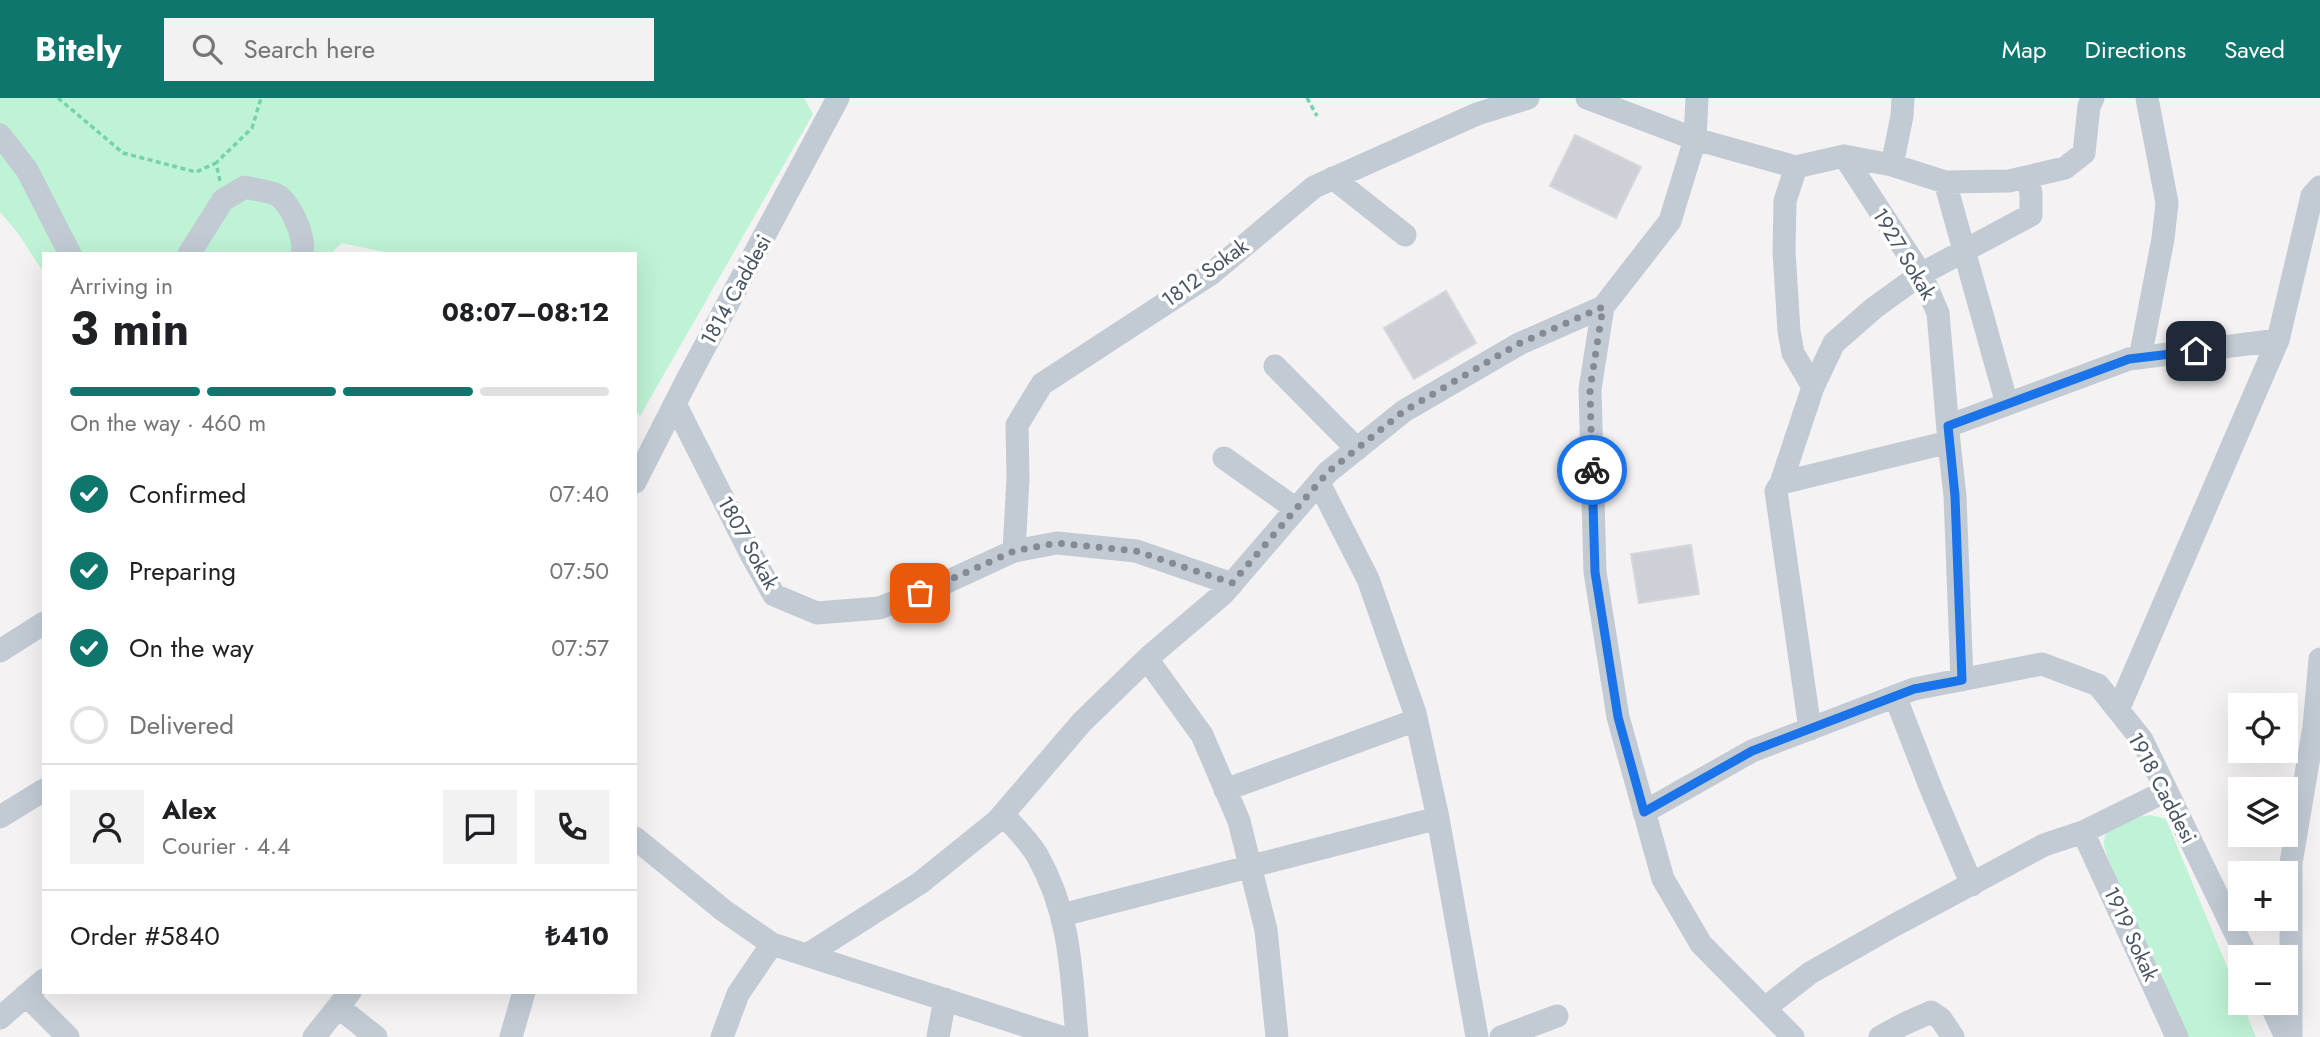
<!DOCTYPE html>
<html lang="en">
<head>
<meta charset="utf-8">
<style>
  :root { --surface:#fff; --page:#f2f2f2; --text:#202124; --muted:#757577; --line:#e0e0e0; --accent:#0f766e }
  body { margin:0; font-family:Jost,sans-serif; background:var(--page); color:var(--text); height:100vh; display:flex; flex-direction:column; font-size:26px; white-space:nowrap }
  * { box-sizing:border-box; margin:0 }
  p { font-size:23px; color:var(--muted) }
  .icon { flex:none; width:38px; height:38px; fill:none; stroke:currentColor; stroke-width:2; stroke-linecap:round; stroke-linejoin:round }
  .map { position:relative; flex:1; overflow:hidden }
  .details { position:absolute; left:42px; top:154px; width:595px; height:742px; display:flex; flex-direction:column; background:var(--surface); border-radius:0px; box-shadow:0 7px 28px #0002 }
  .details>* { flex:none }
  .buttons { position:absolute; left:2228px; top:595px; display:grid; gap:14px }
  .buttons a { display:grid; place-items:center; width:70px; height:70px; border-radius:0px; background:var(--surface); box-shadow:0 7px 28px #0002; font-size:35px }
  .pin { position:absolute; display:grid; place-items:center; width:60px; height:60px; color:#fff; margin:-30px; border-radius:14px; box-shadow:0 4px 10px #0006 }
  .courier { position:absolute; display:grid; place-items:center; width:70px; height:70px; margin:-35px; border:5px solid #1a73e8; border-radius:50%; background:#fff; color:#222; box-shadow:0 2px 9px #0007 }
  .summary em { font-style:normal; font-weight:700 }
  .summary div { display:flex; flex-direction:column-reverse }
  .summary { display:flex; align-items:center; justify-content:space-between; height:119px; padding:0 28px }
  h1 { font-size:46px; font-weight:700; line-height:52px }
  .bar { display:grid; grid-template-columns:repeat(4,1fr); gap:10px 7px; align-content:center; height:84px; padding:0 28px }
  .bar i { height:9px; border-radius:5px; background:var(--line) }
  .bar .active { background:var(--accent) }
  .bar p { grid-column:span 4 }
  .line { display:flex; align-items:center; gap:18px; padding:0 28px; border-top:2px solid var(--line) }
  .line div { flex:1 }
  .round { display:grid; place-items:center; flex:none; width:74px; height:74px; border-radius:0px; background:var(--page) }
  ol { padding:0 28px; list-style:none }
  li { display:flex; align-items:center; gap:21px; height:77px }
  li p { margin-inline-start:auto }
  li .icon { padding:7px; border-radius:50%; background:var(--accent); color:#fff; stroke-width:4 }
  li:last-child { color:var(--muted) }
  li i { width:38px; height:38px; border:4px solid var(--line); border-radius:50% }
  header { display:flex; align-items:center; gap:42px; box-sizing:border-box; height:98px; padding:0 35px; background:var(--accent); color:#fff }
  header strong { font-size:33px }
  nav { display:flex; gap:38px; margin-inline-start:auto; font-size:24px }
  .search { width:490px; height:63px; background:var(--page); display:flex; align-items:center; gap:18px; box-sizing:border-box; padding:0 24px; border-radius:0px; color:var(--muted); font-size:26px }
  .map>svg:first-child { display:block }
  .green { fill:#bff3d5 }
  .building { fill:#cdd0d6; stroke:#d5d7dd; stroke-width:2 }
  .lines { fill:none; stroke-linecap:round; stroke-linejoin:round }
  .path { stroke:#75d3a9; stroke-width:3.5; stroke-dasharray:5 3.5; stroke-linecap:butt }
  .minor { stroke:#c2cbd4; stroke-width:23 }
  .done { stroke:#848b94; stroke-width:7; stroke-dasharray:0 12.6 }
  .route { stroke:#1a73e8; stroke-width:9 }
  .labels { text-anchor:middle; stroke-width:7; stroke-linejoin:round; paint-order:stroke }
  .street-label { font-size:21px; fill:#485461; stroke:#fff }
</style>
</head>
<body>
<header>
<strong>Bitely</strong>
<div class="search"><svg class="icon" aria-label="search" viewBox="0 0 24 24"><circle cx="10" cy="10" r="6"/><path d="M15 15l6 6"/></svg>Search here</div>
<nav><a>Map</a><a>Directions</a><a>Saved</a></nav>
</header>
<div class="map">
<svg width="2320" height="939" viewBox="0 0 2320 939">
  <rect width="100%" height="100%" fill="#f4f2f2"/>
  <path class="green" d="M0,0h804l9,16 -173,302 -5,-6v-156h-242l-51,-11 -12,11h-286v19l-27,-41 -17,-20z
    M2151,717l15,4 90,218h-73l-75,-179c-1,-5 -5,-12 -4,-17 2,-22 30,-23 47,-26z"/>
  <path class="building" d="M1575,37l66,32 -25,51 -66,-32z
    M1446,193l30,52 -62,36 -30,-51z
    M1691,447l8,49 -60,9 -8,-49z"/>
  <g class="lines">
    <path class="path" d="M58,0l65,55 73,19 20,-9
      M1307,0l10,18
      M220,83l-4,-18 36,-35 9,-30"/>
    <path class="minor" d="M1587,0l108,41 101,28 48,-11 48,9 53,17 64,-1 56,-13 19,-15 5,-47 4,-8
      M1697,0l-2,41 -25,82 -67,86 -13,82 5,183 23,145 45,162 38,65 92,93
      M0,37l27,35 43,84
      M1844,58l77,118 17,39 11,129 6,54 7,184
      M1892,67l10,-49 1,-18
      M1796,69l-11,34 -1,50 5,80 4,22 20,34
      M1333,80l72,57
      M1945,84l62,222
      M189,156l34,-54 22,-13c10,3 27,4 34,9 13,11 27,42 23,58
      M2140,260l23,-119 4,-36 -20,-105
      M1275,268l82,83
      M675,306l76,150 23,41 43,18 62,-5 61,-23 74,-34 43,-8 79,8 96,33
      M1948,328l181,-67 149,-19
      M1224,360l72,51
      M635,384l53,-104 150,-280
      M1319,385l49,96 47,134 23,105 39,219
      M1781,385l32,-96 21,-44 40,-35 47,-34 110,-59v-22l-4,-16
      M1014,453l4,-73 -1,-53 25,-41 170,-111 102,-86 163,-73 51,-16
      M0,553l44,-28
      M1147,561l55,76 37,86 27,109 11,107
      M1895,598l37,95 40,94
      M2118,612l160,-370 34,-144 8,-9
      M1810,631l-34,-238 5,-8 168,-41
      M1225,692l191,-70
      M1644,714l108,-61 162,-62 128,-25 56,21 44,55 105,217
      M1003,716c11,13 26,27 34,41 34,60 34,116 40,182
      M0,719l44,-27
      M2083,734l94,205
      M635,740l88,72 49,34 289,93
      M1062,817l376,-97
      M807,857l113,-72 77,-62 85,-99 68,-66 73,-62 105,-122 76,-61 115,-67 84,-37
      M26,897l42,42
      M2270,905l16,34
      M338,909l38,30
      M1765,910l45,-35 83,-47 151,-81 39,-13 83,-41
      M0,920l44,-38
      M314,939l36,-45
      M511,939l13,-45
      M722,939l16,-43 34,-50
      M938,939l7,-38
      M1501,939l56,-21
      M1880,939l24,-13 27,-12 10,7 12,18
      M2291,939v-174l23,-136 6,-68"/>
  </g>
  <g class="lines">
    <path class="done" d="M920,495l94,-42 43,-8 79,8 96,32 96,-111 76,-61 114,-67 85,-37 -13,82 2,81"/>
    <path class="route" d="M1592,372l3,102 23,145 26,95 108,-61 162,-62 48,-9 -7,-184 -7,-70 181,-67 67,-8"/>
  </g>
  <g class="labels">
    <g class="street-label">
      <text transform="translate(1904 156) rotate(59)" y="7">1927 Sokak</text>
      <text transform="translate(1205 175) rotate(-36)" y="7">1812 Sokak</text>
      <text transform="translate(736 192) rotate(-61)" y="7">1814 Caddesi</text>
      <text transform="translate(748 445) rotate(61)" y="7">1807 Sokak</text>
      <text transform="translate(2162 690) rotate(62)" y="7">1918 Caddesi</text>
      <text transform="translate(2131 836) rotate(65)" y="7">1919 Sokak</text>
    </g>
  </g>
</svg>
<div class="buttons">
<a><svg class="icon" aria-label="locate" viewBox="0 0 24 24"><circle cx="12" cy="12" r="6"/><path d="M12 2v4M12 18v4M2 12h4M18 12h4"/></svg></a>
<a><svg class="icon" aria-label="layers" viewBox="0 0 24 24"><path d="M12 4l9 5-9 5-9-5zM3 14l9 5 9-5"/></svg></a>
<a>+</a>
<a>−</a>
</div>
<div class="pin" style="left:920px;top:495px;background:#ea580c"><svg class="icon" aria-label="bag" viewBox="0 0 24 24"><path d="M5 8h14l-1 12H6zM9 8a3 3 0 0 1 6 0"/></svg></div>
<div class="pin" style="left:2196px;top:253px;background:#1f2937"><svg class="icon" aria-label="home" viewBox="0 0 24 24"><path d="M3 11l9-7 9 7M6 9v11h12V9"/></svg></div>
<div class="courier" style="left:1592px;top:372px"><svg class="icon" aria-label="bike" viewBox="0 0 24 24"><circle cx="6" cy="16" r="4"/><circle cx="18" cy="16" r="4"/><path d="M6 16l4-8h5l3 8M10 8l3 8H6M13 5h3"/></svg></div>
<section class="details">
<div class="summary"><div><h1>3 min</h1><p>Arriving in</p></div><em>08:07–08:12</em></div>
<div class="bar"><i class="active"></i><i class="active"></i><i class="active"></i><i></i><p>On the way · 460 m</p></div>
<ol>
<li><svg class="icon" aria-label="check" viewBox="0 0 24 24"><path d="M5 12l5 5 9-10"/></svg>Confirmed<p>07:40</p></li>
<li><svg class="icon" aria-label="check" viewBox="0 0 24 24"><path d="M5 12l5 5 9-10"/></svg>Preparing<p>07:50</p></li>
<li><svg class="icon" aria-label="check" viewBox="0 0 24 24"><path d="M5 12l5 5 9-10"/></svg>On the way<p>07:57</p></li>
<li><i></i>Delivered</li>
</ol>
<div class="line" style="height:126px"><a class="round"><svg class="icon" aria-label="person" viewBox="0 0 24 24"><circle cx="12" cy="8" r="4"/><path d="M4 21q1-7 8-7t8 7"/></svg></a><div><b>Alex</b><p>Courier · 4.4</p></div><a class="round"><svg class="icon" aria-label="chat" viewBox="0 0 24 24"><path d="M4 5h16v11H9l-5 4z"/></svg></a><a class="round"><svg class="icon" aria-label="phone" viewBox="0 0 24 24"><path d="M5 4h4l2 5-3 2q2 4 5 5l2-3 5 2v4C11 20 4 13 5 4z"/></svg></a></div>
<div class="line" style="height:91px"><div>Order #5840</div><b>₺410</b></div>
</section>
</div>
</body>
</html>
